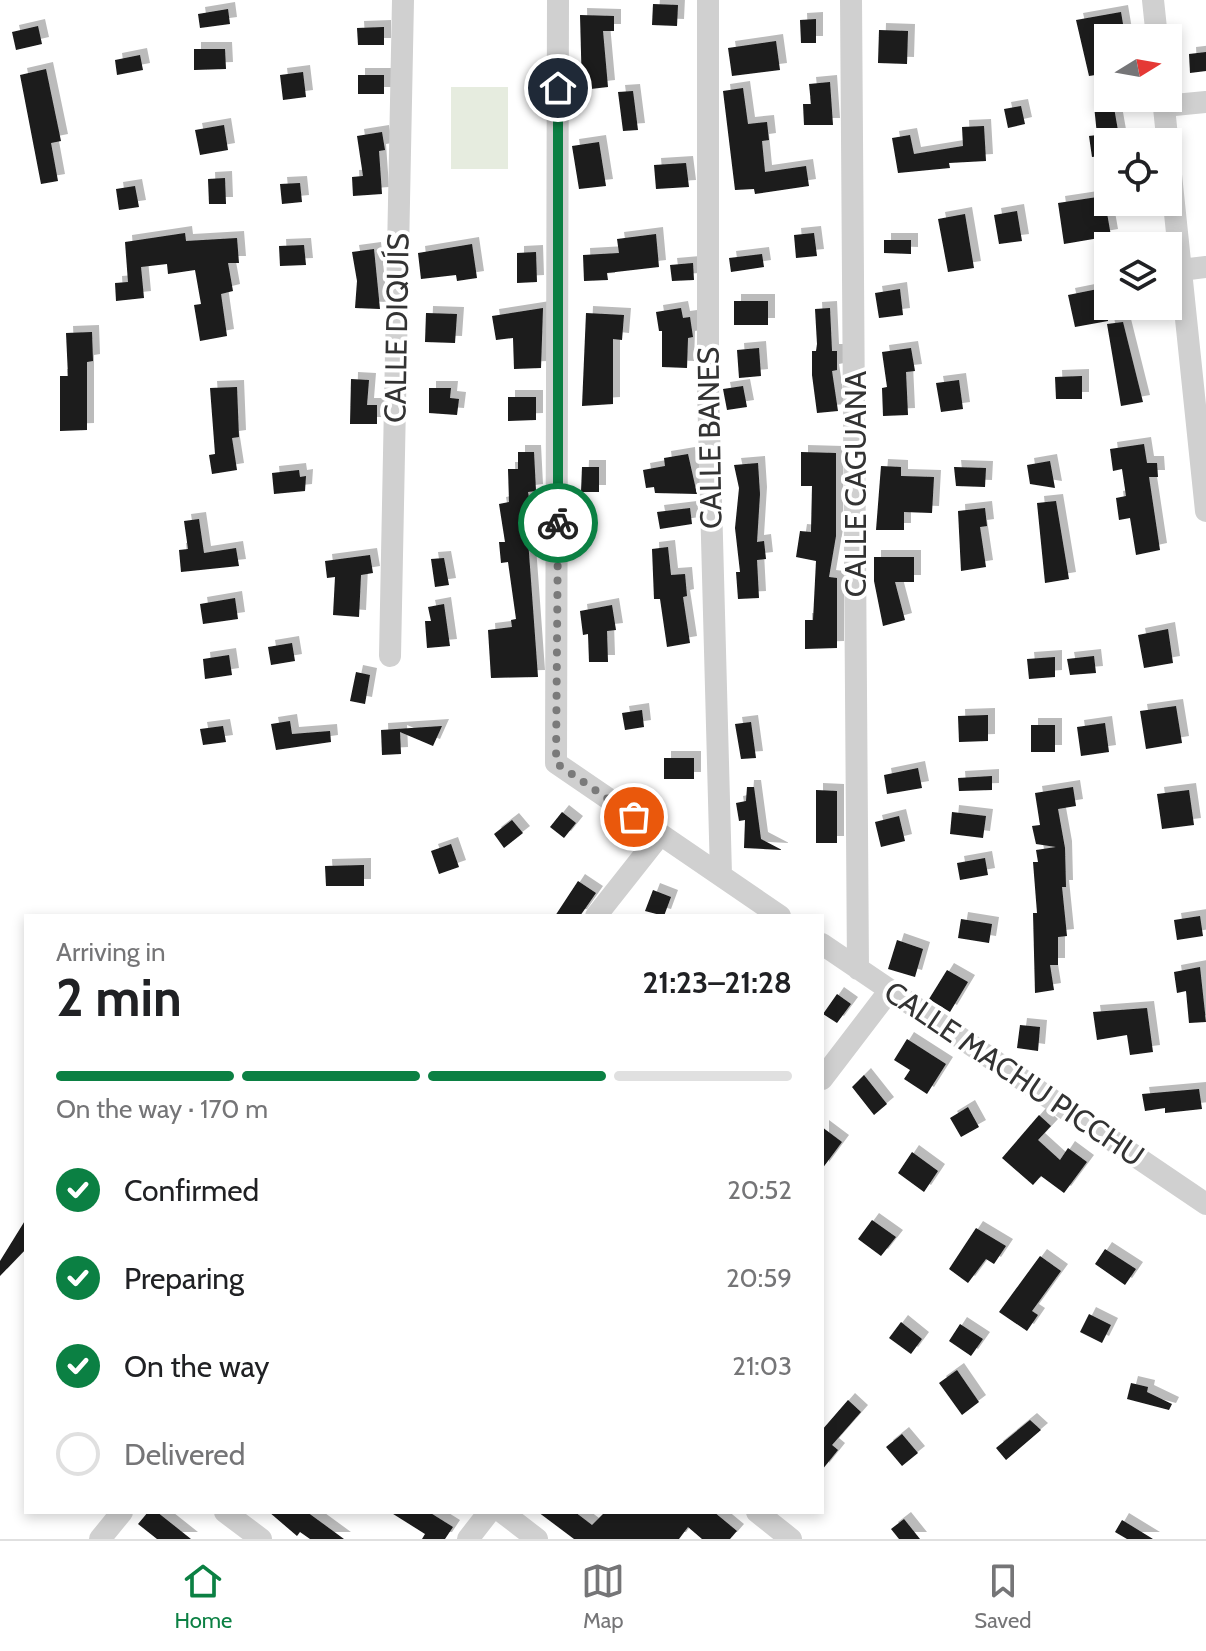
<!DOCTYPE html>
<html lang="en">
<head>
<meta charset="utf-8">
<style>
  :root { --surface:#fff; --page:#f6f6f6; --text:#202124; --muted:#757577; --line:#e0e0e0; --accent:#0b8043 }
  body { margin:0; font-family:Cabin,sans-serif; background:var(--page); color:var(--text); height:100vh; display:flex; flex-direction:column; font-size:30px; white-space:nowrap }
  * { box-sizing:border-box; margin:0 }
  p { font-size:26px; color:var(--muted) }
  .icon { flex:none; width:44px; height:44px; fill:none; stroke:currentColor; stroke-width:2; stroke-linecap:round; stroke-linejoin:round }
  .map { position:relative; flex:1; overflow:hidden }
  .drawer { position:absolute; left:24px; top:914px; width:800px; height:600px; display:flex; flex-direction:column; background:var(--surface); border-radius:0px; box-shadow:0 4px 12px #0003 }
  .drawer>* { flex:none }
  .needle { width:52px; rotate:79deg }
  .buttons { position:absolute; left:1094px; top:24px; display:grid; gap:16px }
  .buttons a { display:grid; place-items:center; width:88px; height:88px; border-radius:0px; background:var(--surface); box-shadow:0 4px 12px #0003; font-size:40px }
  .pin { position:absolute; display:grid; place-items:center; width:68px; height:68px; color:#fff; margin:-34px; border:4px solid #fff; border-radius:50%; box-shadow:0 2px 8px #0007 }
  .courier { position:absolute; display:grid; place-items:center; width:80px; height:80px; margin:-40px; border:6px solid #0b8043; border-radius:50%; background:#fff; color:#222; box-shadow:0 2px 10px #0007 }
  .head em { font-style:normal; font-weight:700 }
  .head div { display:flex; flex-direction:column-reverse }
  .head { display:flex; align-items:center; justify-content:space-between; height:136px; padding:0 32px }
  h1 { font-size:52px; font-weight:700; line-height:60px }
  .bar { display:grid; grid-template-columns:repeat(4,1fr); gap:12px 8px; align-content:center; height:96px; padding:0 32px }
  .bar i { height:10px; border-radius:6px; background:var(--line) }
  .bar .active { background:var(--accent) }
  .bar p { grid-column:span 4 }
  ol { padding:0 32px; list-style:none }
  li { display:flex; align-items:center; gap:24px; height:88px }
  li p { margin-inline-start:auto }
  li .icon { padding:8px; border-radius:50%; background:var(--accent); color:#fff; stroke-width:4 }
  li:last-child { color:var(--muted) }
  li i { width:44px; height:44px; border:4px solid var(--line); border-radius:50% }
  .dock { display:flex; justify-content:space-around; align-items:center; height:112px; border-top:2px solid var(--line); background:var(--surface); font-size:22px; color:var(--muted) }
  .dock a { display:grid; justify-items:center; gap:4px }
  .dock .active { color:var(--accent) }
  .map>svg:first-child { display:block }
  .green { fill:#e6ecdf }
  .building { fill:#1a1a1a; filter:url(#shadow) }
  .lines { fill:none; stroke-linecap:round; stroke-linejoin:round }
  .minor { stroke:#d0d0d0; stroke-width:22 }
  .done { stroke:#7a7a7a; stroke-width:8; stroke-dasharray:0 14.4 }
  .route { stroke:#0b8043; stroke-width:10 }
  .labels { text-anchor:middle; stroke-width:8; stroke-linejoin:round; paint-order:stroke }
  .street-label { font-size:30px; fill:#333; stroke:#fff }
</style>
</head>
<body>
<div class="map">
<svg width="1206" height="1539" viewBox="0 0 1206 1539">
  <defs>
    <filter id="shadow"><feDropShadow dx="7" dy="-7" stdDeviation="0" flood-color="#0004"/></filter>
  </defs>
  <rect width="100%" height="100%" fill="#fff"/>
  <path class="green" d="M451,87h57v82h-57z"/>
  <path class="building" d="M653,4l25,1 -1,21 -25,-1z
    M228,9l2,15 -30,4 -2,-14z
    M1121,12l4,24 -17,2v35l-19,3 -13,-56z
    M580,15l34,1v15h-11l5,56 -26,3z
    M816,19v24h-15l-1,-23z
    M38,26l4,18 -26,6 -4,-18z
    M384,27v18h-26l-1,-17z
    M879,30l29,1 -1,33 -29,-1z
    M776,41l4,29 -48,6 -4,-28z
    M194,49h31l1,20 -32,1z
    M1206,52v19l-16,2 -1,-19z
    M140,55l3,15 -26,5 -2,-15z
    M46,69l15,72 -10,2 7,38 -17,3 -21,-109z
    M303,72l3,25 -23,3 -3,-25z
    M358,75h26v19h-26z
    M830,82l3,43h-29l-1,-21h8l-2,-20z
    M743,88l5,36 19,-2 2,18 -7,1 3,31 41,-6 3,20 -54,8 -1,-5 -19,1 -12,-99z
    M633,91l5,39 -15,1 -5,-39z
    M1113,102l7,40h-12v13l-16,2 -3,-21 8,-1 -3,-30z
    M1021,106l4,18 -17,4 -4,-19z
    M224,125l4,25 -28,5 -5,-25z
    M984,126l2,35 -37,2 1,5 -52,5 -6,-35 18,-3 4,19 49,-8 -1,-19z
    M382,132l3,18 -6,1 3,43 -29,2 -1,-19 11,-1 -6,-40z
    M599,142l7,44 -27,3 -7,-43z
    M686,163l3,24 -33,2 -2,-24z
    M225,178l1,26h-17l-1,-25z
    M300,183l2,19 -20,2 -2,-20z
    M135,186l4,21 -20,3 -3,-21z
    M1104,196l7,40 -47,8 -6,-41z
    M1017,211l5,30 -23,3 -5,-29z
    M965,214l9,54 -26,4 -10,-53z
    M185,233l1,8 51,-3 2,25h-11l5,28 -12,3 6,42 -27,5 -6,-36 7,-1 -6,-34 -27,4 -1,-10 -26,3 3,31 -28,3 -1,-18 13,-1 -3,-40z
    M814,233l3,23 -21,2 -2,-23z
    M656,234l3,33 -52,6 1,7 -24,1 -1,-26 36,-2 -2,-14z
    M884,240h27v14l-27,-1z
    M472,244l5,34 -20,3 -1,-6 -35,4 -3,-26z
    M304,245l2,20 -26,1 -1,-20z
    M374,249l6,60 -25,-1 2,-27 -5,-29z
    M536,252l1,30 -20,1v-30z
    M762,254l2,13 -33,5 -2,-14z
    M693,263l1,17 -22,1 -2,-16z
    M1108,287v34l-33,6 -7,-32z
    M900,289l3,26 -24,3 -4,-25z
    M734,301h34v24h-34z
    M543,308l-2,60 -27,1 -1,-31 -17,2 -4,-24z
    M681,308l2,10 7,-1 3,20 -5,1 -1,30 -25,-1v-36h-3l-3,-19z
    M830,308l2,43h5v19l-5,1 6,40 -21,2 -5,-38v-24h4l1,-7 -2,-35z
    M426,313l31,1 -2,29 -30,-1z
    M586,313l38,2 -2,25 -9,-1v65l-31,2z
    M1123,322l20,80 -22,4 -14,-82z
    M92,332l1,29 -6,1v68l-27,1v-55h8l-2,-43z
    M759,348l2,28 -22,2 -2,-28z
    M911,348l4,23 -9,1 2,43 -25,1 -1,-28 5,-1 -5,-35z
    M1082,376v23h-26l-1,-22z
    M351,379l18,1 -2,25h10v19h-27z
    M959,380l4,29 -22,3 -5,-29z
    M743,386l4,21 -20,3 -4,-21z
    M237,387l2,50 -7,1 5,32 -25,4 -3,-19 6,-1 -5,-66z
    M429,388h22l-1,10 9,1 -2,16 -28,-2z
    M508,397h28v23l-28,1z
    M1144,444l3,19h10l1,14h-9l11,73 -24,5 -6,-37 -11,2 -3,-22 10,-2 -4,-27 -9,2 -3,-22z
    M518,452h16l2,39 -8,1 6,33 -7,1 11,151 -47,1 -3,-48 24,-3 -1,-7 5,-1 -8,-57 -7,1 -2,-21h6l-6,-38 10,-2 -1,-33h10z
    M801,452l35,1v83l-7,41 8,1v70l-32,1v-29h8l3,-59 -20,-4 4,-26 11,1 1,-46h-11z
    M688,454l9,40 -42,-1 -1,-6 -8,1 -3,-18 22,-4 -1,-8z
    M1050,461l5,27 -25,-4 -3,-19z
    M758,463l2,31 -3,48 7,-1 2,18 -9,1 2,38 -21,1 -2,-27h4l-5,-44 4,-40 -5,-23z
    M881,466l20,1v9l33,1 -2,36 -28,-1v18h-28z
    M582,467h17v25h-18z
    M954,467l32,1 -1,19 -29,-1z
    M299,470l1,7 6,-1 -1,15 -31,3 -2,-21z
    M1056,501l13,78 -24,4 -8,-80z
    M690,508l2,16 -32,5 -3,-17z
    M985,508l2,18 -7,1 6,40 -25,4 -3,-60z
    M199,519l5,34 32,-5 3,18 -58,6 -2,-22 9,-1 -4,-28z
    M668,547l3,28 14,-1 2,22 -4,1 7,46 -23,4 -7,-48h-6l-2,-50z
    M370,555l3,18 -12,2 -2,42 -26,-2 2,-38 -8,1 -2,-17z
    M874,557h40v25h-19l10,38 -22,6 -9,-45z
    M444,558l5,27 -14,2 -4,-28z
    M235,598l3,21 -35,5 -3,-20z
    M444,604l6,42 -23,2 -2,-27h6l-3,-14z
    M612,605l4,25 -9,1 1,31h-19l-1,-28 -5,1 -3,-24z
    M1168,629l5,34 -29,5 -6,-33z
    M292,643l3,18 -24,4 -3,-18z
    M229,655l3,20 -27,4 -2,-20z
    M1094,656l2,17 -26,2 -3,-16z
    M1055,657v20l-26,2 -2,-20z
    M356,672l14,3 -5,29 -15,-3z
    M1176,706l6,37 -36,6 -6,-38z
    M642,710l2,17 -19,3 -3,-17z
    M988,715v26l-29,1 -1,-26z
    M290,721l2,13 38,-3 1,11 -55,8 -5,-26z
    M751,722l5,36 -15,1 -6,-35z
    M1105,723l4,29 -28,4 -4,-29z
    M1031,725h24v27h-24z
    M223,726l3,16 -23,3 -3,-16z
    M442,726l-9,20 -33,-14 1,22 -19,1 -1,-25z
    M664,758h30v21h-30z
    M918,768l4,20 -35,6 -3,-19z
    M992,776v14l-33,1 -1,-13z
    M747,787h7l7,52 21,11 -38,-2 1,-28 -6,1 -3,-18 10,-2z
    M1073,787l3,19 -18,3 7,39 1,39h-4l5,49 -9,1v28h-8l4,25 -19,3 -2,-80h4l-4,-51h5l-2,-12 20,-3 -20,-3 -4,-18 8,-1 -5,-32z
    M816,790l21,1v52h-21z
    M1189,790l5,35 -32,4 -5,-35z
    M562,812l14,11 -12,15 -14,-11z
    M952,812l34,4 -3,22 -33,-4z
    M899,816l6,25 -24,6 -6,-25z
    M512,820l11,13 -19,15 -10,-14z
    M451,844l8,23 -20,7 -8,-23z
    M985,858l3,17 -28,5 -3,-17z
    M364,865v21h-38l-1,-20z
    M578,881l18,12 -16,23h-25z
    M653,890l18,7 -7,19 -19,-5z
    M1200,916l3,20 -26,4 -3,-20z
    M961,919l31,5 -3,19 -31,-5z
    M897,940l26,9 -8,28 -27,-8z
    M1200,967l6,55 -17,1 -3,-32 -9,2 -3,-21z
    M947,970l21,12 -18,30 -21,-13z
    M837,994l14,10 -14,19 -14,-9z
    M1147,1008l6,44 -23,3 -3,-20 -30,5 -4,-28z
    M1020,1025l20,2 -2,24 -21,-3z
    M907,1039l39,25 -19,30 -23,-15 6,-9 -16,-10z
    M864,1075l23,29 -13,11 -22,-28z
    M1199,1089l3,20 -37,4v-5l-20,3 -3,-17z
    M968,1107l11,20 -18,10 -11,-19z
    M1039,1115l12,11 -13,14 22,20 8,-12 19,14 -23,31 -23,-17 -8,9 -31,-27z
    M822,1127l20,15 -20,27z
    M912,1152l26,19 -14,21 -26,-19z
    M26,1219v30l-26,27v-15z
    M872,1220l24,17 -15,19 -23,-17z
    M976,1228l30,18 -12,18 -8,-5 -18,24 -19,-14z
    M1105,1249l31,20 -11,16 -30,-21z
    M1040,1256l21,15 -29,40 6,4 -11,16 -28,-19z
    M1089,1314l22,11 -9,18 -22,-11z
    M901,1322l21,17 -11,15 -22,-16z
    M960,1324l23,15 -12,17 -22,-15z
    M957,1370l22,32 -17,13 -23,-32z
    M1131,1383l17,4 -1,5 25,12 -3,6 -42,-11z
    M848,1400l13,12 -29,33 6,5 -16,20v-40z
    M1030,1420l11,10 -35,30 -10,-12z
    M902,1434l16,19 -16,13 -16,-19z
    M148,1512h9l34,27h-34l-19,-15z
    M269,1512h38l37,27h-34l-10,-7 -3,4z
    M390,1512h39l24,15 -8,12h-23l3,-5z
    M538,1512h37l17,13 13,-13h109l23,19 -7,8h-28l-14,-12 -9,12h-105z
    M904,1519l16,20h-21l-8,-10z
    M1122,1520l31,19h-26l-12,-7z"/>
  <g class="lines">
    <path class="minor" d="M558,0l-2,763 224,153
      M708,0v389l13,486
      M851,0l7,969
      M1153,0l4,38
      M1163,98l43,413
      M1164,106l42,-4
      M1181,270l25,-3
      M390,656l13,-656
      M596,916l64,-81
      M822,944l384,260
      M822,1079l68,-89
      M225,1512l36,27
      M502,1512l35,27
      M757,1512l34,27
      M100,1539l22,-27
      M468,1539l21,-27"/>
  </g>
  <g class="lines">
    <path class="done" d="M558,523l-2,240 78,54"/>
    <path class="route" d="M558,523v-435"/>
  </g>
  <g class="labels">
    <g class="street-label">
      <text transform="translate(397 328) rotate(-89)" y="10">CALLE DIQUÍS</text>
      <text transform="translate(710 438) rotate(-91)" y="10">CALLE BANES</text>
      <text transform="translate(856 484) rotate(-90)" y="10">CALLE CAGUANA</text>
      <text transform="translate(1014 1074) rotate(34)" y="10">CALLE MACHU PICCHU</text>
    </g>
  </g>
</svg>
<div class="buttons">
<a><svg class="needle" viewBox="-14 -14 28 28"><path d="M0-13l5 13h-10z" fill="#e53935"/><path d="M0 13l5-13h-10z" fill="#757577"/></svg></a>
<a><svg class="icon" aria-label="locate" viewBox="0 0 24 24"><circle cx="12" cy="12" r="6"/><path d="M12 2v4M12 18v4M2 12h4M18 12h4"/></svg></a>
<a><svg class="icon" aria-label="layers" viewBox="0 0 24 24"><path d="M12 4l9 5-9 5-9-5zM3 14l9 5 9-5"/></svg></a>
</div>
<div class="pin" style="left:634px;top:817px;background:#ea580c"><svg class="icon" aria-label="bag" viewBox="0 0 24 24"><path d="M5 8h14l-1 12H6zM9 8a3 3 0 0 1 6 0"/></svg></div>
<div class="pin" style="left:558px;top:88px;background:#1f2937"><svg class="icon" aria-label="home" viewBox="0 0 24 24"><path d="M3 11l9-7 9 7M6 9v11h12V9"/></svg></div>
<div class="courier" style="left:558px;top:523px"><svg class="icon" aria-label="bike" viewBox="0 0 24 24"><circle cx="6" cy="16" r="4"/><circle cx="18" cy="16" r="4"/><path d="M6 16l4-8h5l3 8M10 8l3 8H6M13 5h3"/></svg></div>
<section class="drawer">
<div class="head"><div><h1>2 min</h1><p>Arriving in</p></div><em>21:23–21:28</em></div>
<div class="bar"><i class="active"></i><i class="active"></i><i class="active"></i><i></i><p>On the way · 170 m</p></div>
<ol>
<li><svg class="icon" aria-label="check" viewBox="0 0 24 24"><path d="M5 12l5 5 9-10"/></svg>Confirmed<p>20:52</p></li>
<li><svg class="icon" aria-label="check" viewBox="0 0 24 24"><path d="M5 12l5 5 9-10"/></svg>Preparing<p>20:59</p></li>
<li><svg class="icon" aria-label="check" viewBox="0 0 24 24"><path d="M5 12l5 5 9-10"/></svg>On the way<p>21:03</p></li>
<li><i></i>Delivered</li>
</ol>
</section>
</div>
<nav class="dock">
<a class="active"><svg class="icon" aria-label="home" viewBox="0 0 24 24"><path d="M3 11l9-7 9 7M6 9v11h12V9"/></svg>Home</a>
<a><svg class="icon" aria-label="map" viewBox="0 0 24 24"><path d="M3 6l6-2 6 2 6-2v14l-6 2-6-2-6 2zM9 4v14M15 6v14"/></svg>Map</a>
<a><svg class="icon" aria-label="saved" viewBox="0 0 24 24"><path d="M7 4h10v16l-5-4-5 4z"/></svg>Saved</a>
</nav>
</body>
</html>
